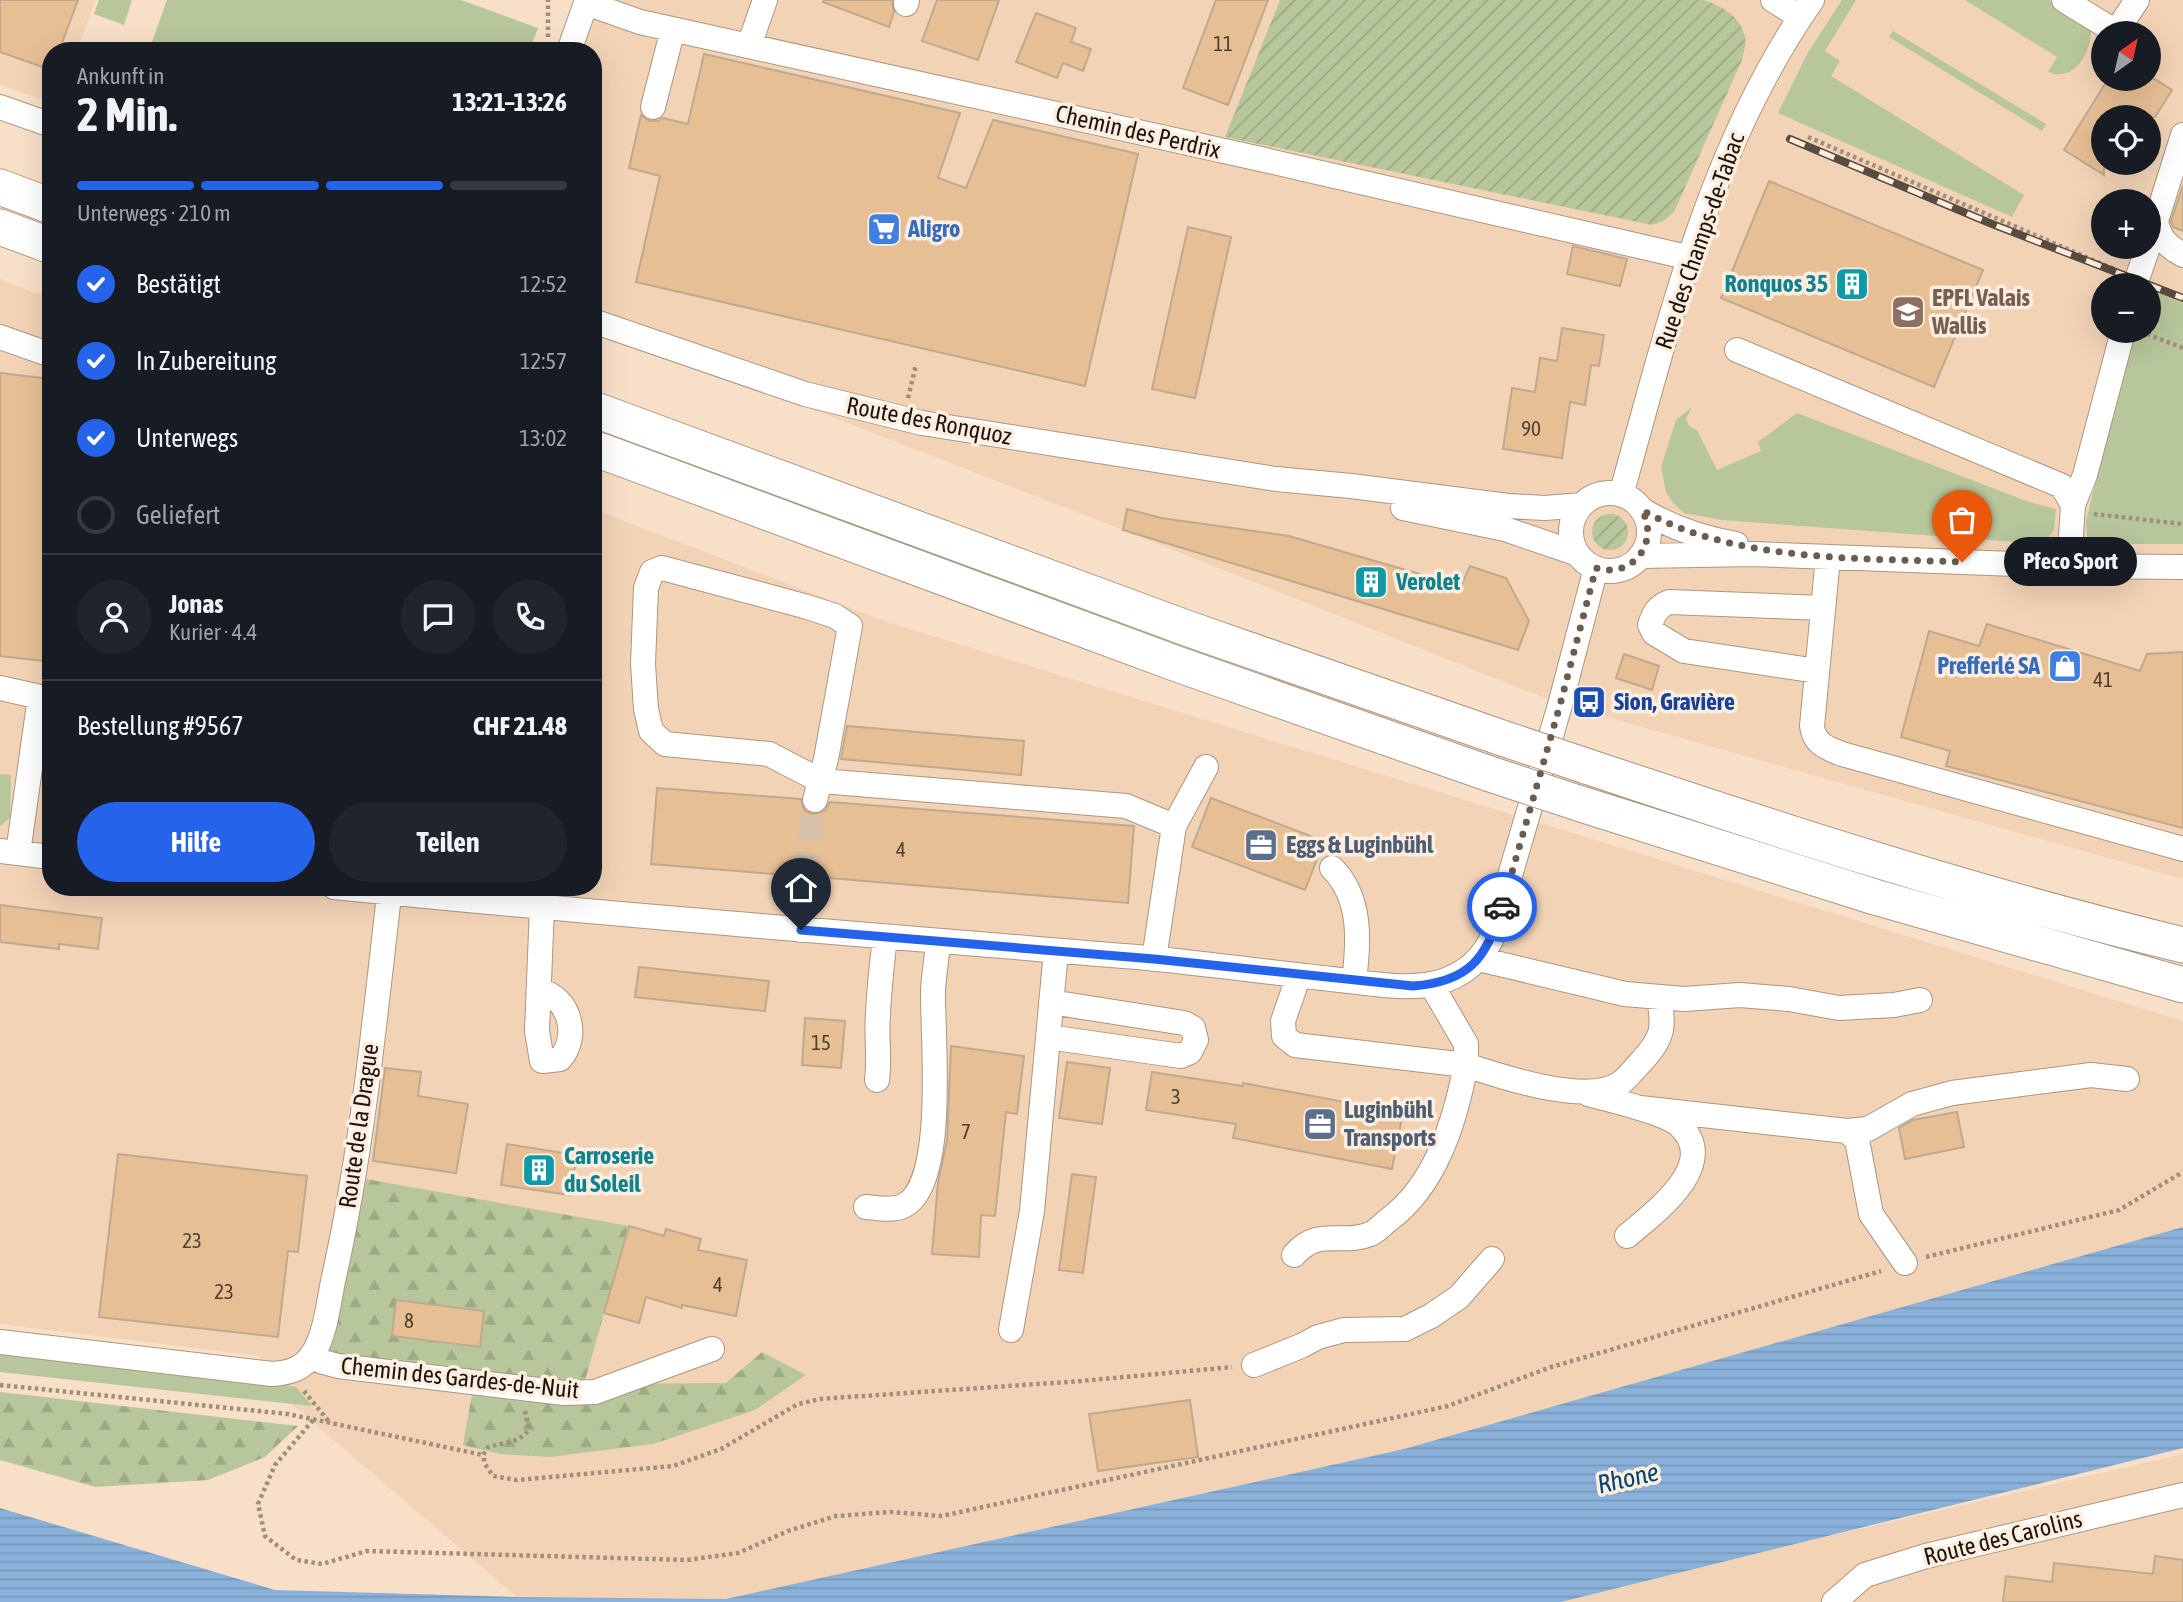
<!DOCTYPE html>
<html lang="de">
<head>
<meta charset="utf-8">
<style>
  :root { --surface:#171b24; --page:#20242c; --text:#f1f3f6; --muted:#9ea1a6; --line:#363941; --accent:#2563eb }
  body { margin:0; font-family:"Asap Condensed",sans-serif; background:var(--page); color:var(--text); height:100vh; display:flex; flex-direction:column; font-size:26px; white-space:nowrap }
  * { box-sizing:border-box; margin:0 }
  p { font-size:23px; color:var(--muted) }
  .icon { flex:none; width:38px; height:38px; fill:none; stroke:currentColor; stroke-width:2; stroke-linecap:round; stroke-linejoin:round }
  .map { position:relative; flex:1; overflow:hidden }
  .sheet { position:absolute; left:42px; top:42px; width:560px; height:854px; display:flex; flex-direction:column; background:var(--surface); border-radius:28px; box-shadow:0 7px 28px #0002 }
  .sheet>* { flex:none }
  .needle { width:46px; rotate:34deg }
  .buttons { position:absolute; left:2091px; top:21px; display:grid; gap:14px }
  .buttons a { display:grid; place-items:center; width:70px; height:70px; border-radius:50%; background:var(--surface); box-shadow:0 7px 28px #0002; font-size:35px }
  .pin { position:absolute; display:grid; place-items:center; width:60px; height:60px; color:#fff; margin:-72px -30px; border-radius:50% 50% 50% 0; rotate:-45deg; box-shadow:0 0 7px #0007 }
  .pin .icon { rotate:45deg }
  .courier { position:absolute; display:grid; place-items:center; width:70px; height:70px; margin:-35px; border:5px solid #2563eb; border-radius:50%; background:#fff; color:#222; box-shadow:0 2px 9px #0007 }
  .bubble { position:absolute; height:49px; border-radius:24px; background:var(--surface); box-shadow:0 7px 28px #0002; font-size:23px; font-weight:700; line-height:49px; text-align:center }
  .overview em { font-style:normal; font-weight:700 }
  .overview div { display:flex; flex-direction:column-reverse }
  .overview { display:flex; align-items:center; justify-content:space-between; height:119px; padding:0 35px }
  h1 { font-size:46px; font-weight:700; line-height:52px }
  .bar { display:grid; grid-template-columns:repeat(4,1fr); gap:10px 7px; align-content:center; height:84px; padding:0 35px }
  .bar i { height:9px; border-radius:5px; background:var(--line) }
  .bar .current { background:var(--accent) }
  .bar p { grid-column:span 4 }
  .line { display:flex; align-items:center; gap:18px; padding:0 35px; border-top:2px solid var(--line) }
  .line div { flex:1 }
  .round { display:grid; place-items:center; flex:none; width:74px; height:74px; border-radius:37px; background:var(--page) }
  ol { padding:0 35px; list-style:none }
  li { display:flex; align-items:center; gap:21px; height:77px }
  li p { margin-inline-start:auto }
  li .icon { padding:7px; border-radius:50%; background:var(--accent); color:#fff; stroke-width:4 }
  li:last-child { color:var(--muted) }
  li i { width:38px; height:38px; border:4px solid var(--line); border-radius:50% }
  .cta { display:flex; gap:14px; margin-top:auto; padding:14px 35px }
  .cta a { flex:1; height:80px; border-radius:42px; background:var(--accent); color:#fff; font-size:28px; font-weight:700; line-height:80px; text-align:center }
  .cta a+a { background:var(--page); color:var(--text) }
  .map>svg:first-child { display:block }
  .built { fill:#f2d3b6; fill-rule:evenodd }
  .grass { fill:#b8c69c }
  .forest { fill:url(#forest-firs) }
  .garden { fill:url(#garden-furrows) }
  .water { fill:url(#water-rules) }
  .building { fill:#e7bf95; stroke:#bfa991; stroke-width:2 }
  .lines { fill:none; stroke-linecap:round; stroke-linejoin:round }
  .minor-tunnel { stroke:#d7c1ac; stroke-width:24; stroke-dasharray:24 12; stroke-linecap:butt }
  .minor-casing { stroke:#ad9680; stroke-width:26 }
  .highway-casing { stroke:#ad9680; stroke-width:37 }
  .path { stroke:#a18f7e; stroke-width:4.5; stroke-dasharray:3.5 3.5; stroke-linecap:butt }
  .minor { stroke:#fff; stroke-width:24 }
  .highway { stroke:#fff; stroke-width:35 }
  .rail-casing { stroke:#584b3f; stroke-width:8 }
  .rail { stroke:#feeee0; stroke-width:5; stroke-dasharray:16; stroke-linecap:butt }
  .highway-bridge-casing { stroke:#ad9680; stroke-width:37; stroke-linecap:butt }
  .highway-bridge { stroke:#fff; stroke-width:35 }
  .done { stroke:#6a5c4e; stroke-width:7; stroke-dasharray:0 12.6 }
  .route { stroke:#2563eb; stroke-width:9 }
  .labels { text-anchor:middle; stroke-width:7; stroke-linejoin:round; paint-order:stroke }
  .number-label { font-size:21px; fill:#50402f }
  .street-label { font-size:24px; fill:#1d150d; stroke:#feeee0 }
  .shop-label { font-size:24px; font-weight:bold; fill:#366cbe; stroke:#feeee0; text-anchor:start }
  .culture-label { font-size:24px; font-weight:bold; fill:#0d838f; stroke:#feeee0; text-anchor:start }
  .education-label { font-size:24px; font-weight:bold; fill:#785e54; stroke:#feeee0; text-anchor:start }
  .transit-label { font-size:24px; font-weight:bold; fill:#164399; stroke:#feeee0; text-anchor:start }
  .service-label { font-size:24px; font-weight:bold; fill:#4e5e75; stroke:#feeee0; text-anchor:start }
  .water-label { font-size:26px; font-style:italic; fill:#054374; stroke:#feeee0 }
</style>
</head>
<body>
<div class="map">
<svg width="2183" height="1602" viewBox="0 0 2183 1602">
  <defs>
    <pattern id="forest-firs" width="22" height="20" patternUnits="userSpaceOnUse" patternTransform="scale(1.75)"><rect width="22" height="20" fill="#b8c69c"/><path d="M5 1l3.5 6h-7zM16 11l3.5 6h-7z" fill="#9ea985"/></pattern>
    <pattern id="garden-furrows" width="10" height="10" patternUnits="userSpaceOnUse" patternTransform="scale(1.75)"><rect width="10" height="10" fill="#b8c69c"/><path d="M-1 1l2-2M0 10L10 0M9 11l2-2" fill="none" stroke="#9ea985"/></pattern>
    <pattern id="water-rules" width="6" height="5" patternUnits="userSpaceOnUse" patternTransform="scale(1.75)"><rect width="6" height="5" fill="#8ab1d9"/><path d="M0 2.5h6" fill="none" stroke="#7797b9"/></pattern>
  </defs>
  <rect width="100%" height="100%" fill="#f8dfc8"/>
  <path class="built" d="M0,0h95l-18,51h-26v51l-51,-17z
    M577,0h1196l8,4 31,-4h371v879l-623,-175 -437,-174 -530,-206v-273h-24zM2104,33h45v46h-45zM2104,117h45v46h-45zM2104,201h45v46h-45zM2104,285h45v46h-45z
    M0,279l51,20v588h542v-378l294,113 1296,399v206l-779,222 -678,150 -209,-2 -257,-220v-21l-260,-32z
    M2183,1454v148h-622l222,-55z"/>
  <path class="grass" d="M99,0h33l-8,25 -30,-11z
    M167,0h294l77,28 -9,23h-361l-17,-6z
    M1842,0h14l-31,51 15,10 -9,15 193,119 -12,22 -234,-104 29,-59z
    M1965,0h84l37,23 5,8c0,22 -17,52 -43,41l9,-15z
    M1893,31l153,93 -4,7 -153,-94z
    M2149,289l34,14v241h-87l-9,-8 -1,-15 48,-190h15z
    M1692,407l-6,12c2,6 4,9 11,11l20,40 44,-19 -3,-9 39,-29 232,89 27,7 -2,21 -10,14 -322,-24 -38,-7 -11,-10 -7,-11 -5,-25 15,-47z
    M0,774l11,1 -1,43 -10,8z
    M0,1351l296,36 16,19 -312,-34z"/>
  <path class="forest" d="M366,1179l263,47 -45,158 142,-1 36,-31 44,23 -51,35 -102,34 -103,13 -50,-3 -37,-9 10,-56 -146,-32z
    M0,1392l298,34 -33,31 -57,23 -113,7 -95,-27z"/>
  <path class="garden" d="M1280,0h424c18,6 37,17 41,37 2,7 -2,16 -3,23l-68,152 -9,8 -13,5 -427,-88z
    M1592 532a18 18 0 1 1 36 0a18 18 0 1 1-36 0Z"/>
  <path class="water" d="M2183,1227v221l-622,154h-1561v-94l275,82 242,7 209,2 678,-150z"/>
  <path class="building" d="M0,0h78l-19,51h-8v19l-51,-18z
    M824,0h68l2,12 -5,15 -66,-25z
    M937,0h62l-21,60 -56,-19z
    M1216,0h52l-40,105 -45,-17z
    M1036,13l40,15 -5,14 20,7 -8,22 -20,-8 -6,15 -41,-16z
    M704,54l256,59 -22,65 28,10 27,-68 145,34 -53,232 -449,-104 24,-106 -31,-8 12,-53 9,6h8l5,-3 25,6z
    M2108,79h47l17,11 -17,27h-51v58l-40,-25z
    M1769,181l214,89 -49,117 -213,-89z
    M2183,185v46l-10,-4 -2,-6z
    M1188,227l43,10 -36,161 -43,-9z
    M1573,246l54,13 -7,27 -53,-12z
    M1562,328l42,7 -5,31 -8,-1 -6,40 -15,-3 -8,56 -59,-9 9,-61 23,4 5,-34 17,3z
    M0,373l51,6v283l-51,-6z
    M1127,509l34,9 128,18 172,50 9,-20 36,12 23,43 -11,29 -395,-120z
    M1987,624l153,47 7,-17 36,-2v176l-237,-62 4,-15 -49,-14 28,-106 50,15z
    M1624,654l35,12 -7,24 -36,-12z
    M847,726l177,15 -3,34 -180,-16z
    M657,788l144,11 3,11 8,4 13,-3 5,-9 304,24 -6,77 -311,-26 -2,-9 -12,-7 -9,2 -7,12 -136,-11z
    M1211,798l113,43 -19,49 -113,-43z
    M0,905l102,13 -4,31 -39,-5v5l-59,-7z
    M639,967l130,14 -4,30 -130,-14z
    M805,1018l40,3 -4,47 -39,-3z
    M951,1046l73,10 -7,58 -11,-2 -11,104 -14,-1 -2,42 -47,-3 6,-72 9,-41z
    M1067,1062l43,6 -8,56 -43,-6z
    M385,1068l36,4 -3,24 50,8 -12,69 -83,-12z
    M1152,1072l91,14v-3l160,30 -11,56 -159,-31 3,-14 -90,-14z
    M1957,1112l7,35 -59,12 -6,-31 14,-8z
    M507,1144l70,11 -7,40 -69,-10z
    M118,1154l189,22 -9,76 -10,-1 -10,86 -179,-20z
    M1072,1174l24,3 -13,96 -24,-3z
    M629,1226l35,10 2,-7 35,10 -3,11 49,10 -11,56 -54,-11v3l-36,-11 -7,26 -35,-10z
    M396,1300l88,11 -4,36 -88,-11z
    M1190,1400l8,57 -100,14 -9,-57z
    M2155,1556l28,4v42h-180l3,-26 46,6 2,-19 99,11z"/>
  <g class="lines">
    <path class="minor-tunnel" d="M802,876l13,-76"/>
    <g class="minor-casing">
      <path id="minor" d="M1773,0l27,17
        M2064,0l52,32 21,-32
        M586,3l54,19 616,136 435,100
        M906,4l1,-4
        M749,46l16,-46
        M569,51l18,-51
        M0,107l51,18
        M653,107l20,-78
        M2156,221c3,17 12,26 27,34
        M2149,243l34,-108
        M2135,285l13,-38
        M593,321l212,73 117,29 354,56 75,7 157,20 37,2 37,-3
        M0,337l51,18
        M1737,350l325,136 11,19 -4,61
        M1571 532a39 39 0 1 1 78 0a39 39 0 1 1-78 0Z
        M1621,495c48,-170 88,-348 191,-495
        M2073,505l12,-30 38,-144
        M1403,508l102,21 73,25
        M1642,510c30,18 59,28 94,34
        M1640,556l113,-2 316,12 114,1
        M1828,557l-16,169c2,18 15,22 30,28l341,95
        M1817,671l-133,-20 -30,-18 -4,-8c4,-12 7,-18 19,-23l154,6
        M0,688l40,9 -22,156
        M815,800l11,-41 24,-133 -15,-10 -31,-10 -142,-38 -10,4 -6,16 -3,76 3,45 5,22 14,13 104,10 52,27 305,25 48,20 -20,133
        M1174,826l32,-59
        M0,851l51,6
        M1332,868c30,30 27,74 22,113
        M334,887c268,27 535,48 803,70 65,6 130,15 194,22 30,3 65,10 95,6 28,-4 52,-19 65,-45l69,-235 36,-137
        M801,930l1,-54
        M1479,959l146,35 59,5 56,-4 49,4 50,9 55,-3 26,-5
        M1299,975l-16,46 1,15 11,9 171,20v-21l-35,-60
        M539,990c31,8 41,46 21,69l-18,2 -5,-30 5,-124
        M1048,1037l133,19 9,-4 6,-12 -3,-12 -9,-5 -133,-21
        M877,1080c3,-22 -1,-43 1,-66 1,-25 4,-51 7,-77
        M1588,1094c21,6 76,18 91,31 43,39 -25,88 -52,111
        M1640,1108l207,23 21,-2 44,-25 40,-11 139,-18 36,4
        M1847,1131l10,9 14,74 34,49
        M866,1207c11,1 26,4 37,-1 45,-20 29,-173 30,-216 1,-16 4,-33 5,-48
        M1294,1255c25,-29 48,-9 76,-21 6,-2 12,-9 17,-13 49,-35 68,-100 79,-156 36,12 119,40 153,19 8,-5 16,-16 23,-23 22,-25 22,-32 17,-64
        M1011,1330l21,-119 24,-260
        M0,1342l272,32c17,-1 31,-5 41,-20 14,-23 16,-57 22,-82 28,-127 40,-256 55,-385
        M311,1356l12,6 15,4 226,27 31,-1 117,-43
        M1254,1365l47,-19 17,-9 26,-7 61,-1 26,-13 28,-19 33,-38
        M1834,1602l31,-27 61,-19 257,-61"/>
    </g>
    <g class="highway-casing">
      <path id="highway" d="M0,187l51,19
        M0,227l51,19
        M593,409l596,220 313,109
        M593,448l584,216 313,110
        M1586,766c197,66 395,130 597,179
        M1578,803l297,94 308,88"/>
    </g>
    <path class="path" d="M548,37v-37
      M1808,137l308,133
      M2147,334l36,14
      M908,398l8,-33
      M2094,514l89,10
      M1926,1257l193,-47 64,-38
      M0,1385l288,29 195,41
      M304,1391l26,32
      M525,1411l4,18c-10,15 -25,13 -41,18l-5,8 2,9 8,12 24,4 156,-14 48,-17 77,-45 22,-5 261,-18 151,-14
      M313,1420l-38,45 -17,39 7,32 31,24 26,4 45,-13 320,9 51,-7 50,-22 48,-15 55,-4 51,4 506,-110 100,-38 333,-97"/>
    <use href="#minor" class="minor"/>
    <use href="#highway" class="highway"/>
    <g class="rail-casing">
      <path id="rail" d="M1790,139l202,85 191,74"/>
    </g>
    <use href="#rail" class="rail"/>
    <g class="highway-bridge-casing">
      <path id="highway-bridge" d="M1502,738l84,28
        M1490,774l88,29"/>
    </g>
    <use href="#highway-bridge" class="highway-bridge"/>
  </g>
  <g class="lines">
    <path class="done" d="M1502,907l58,-202 36,-137c36,11 64,-25 46,-58 91,52 217,48 320,52"/>
    <path class="route" d="M801,930l353,29 259,27c56,-4 74,-28 89,-79"/>
  </g>
  <defs>
    <g id="supermarket-square" transform="scale(1.75)"><rect x="-9" y="-9" width="18" height="18" rx="4" fill="#3f7fe0" stroke="#feeee0"/><path d="M-6-5.5h2.5l.6 2H6L4.5 2H-2.5L-4.4-4H-6ZM-1.5 3.2a1.3 1.3 0 1 0 .1 0ZM3 3.2a1.3 1.3 0 1 0 .1 0Z" fill="#fff"/></g>
    <g id="building-square" transform="scale(1.75)"><rect x="-9" y="-9" width="18" height="18" rx="4" fill="#0f9aa8" stroke="#feeee0"/><path d="M-4-6H4V6H1V3H-1V6H-4ZM-2.5-4.3h1.7v1.8h-1.7ZM.8-4.3h1.7v1.8H.8ZM-2.5-1h1.7V.8h-1.7ZM.8-1h1.7V.8H.8Z" fill="#fff"/></g>
    <g id="university-square" transform="scale(1.75)"><rect x="-9" y="-9" width="18" height="18" rx="4" fill="#8d6e63" stroke="#feeee0"/><path d="M0-5L7-2L0 1L-7-2ZM-4 1L0 2.5L4 1V4Q0 6-4 4Z" fill="#fff"/></g>
    <g id="shop-square" transform="scale(1.75)"><rect x="-9" y="-9" width="18" height="18" rx="4" fill="#3f7fe0" stroke="#feeee0"/><path d="M-5-2.5h2.3a2.7 3.5 0 0 1 5.4 0H5L5.5 6h-11ZM-1.5-2.5h3a1.5 2.3 0 0 0-3 0Z" fill="#fff"/></g>
    <g id="bus-square" transform="scale(1.75)"><rect x="-9" y="-9" width="18" height="18" rx="4" fill="#1a4fb4" stroke="#feeee0"/><path d="M-5-6H5V4H4V6H2V4H-2V6H-4V4H-5ZM-3.5-4V0h7V-4ZM-3.5 1.2v1.5H-2V1.2ZM2 1.2v1.5H3.5V1.2Z" fill="#fff"/></g>
    <g id="office-square" transform="scale(1.75)"><rect x="-9" y="-9" width="18" height="18" rx="4" fill="#5c6f8a" stroke="#feeee0"/><path d="M-6-3h4V-5.5h4V-3h4V5H-6ZM-1-4.5V-3h2v-1.5ZM-6 0V1H6V0Z" fill="#fff"/></g>
  </defs>
  <g fill-rule="evenodd">
    <use href="#supermarket-square" x="884" y="229"/>
    <use href="#building-square" x="1852" y="284"/>
    <use href="#university-square" x="1908" y="312"/>
    <use href="#building-square" x="1371" y="582"/>
    <use href="#shop-square" x="2065" y="666"/>
    <use href="#bus-square" x="1589" y="702"/>
    <use href="#office-square" x="1261" y="845"/>
    <use href="#office-square" x="1320" y="1124"/>
    <use href="#building-square" x="539" y="1170"/>
  </g>
  <g class="labels">
    <g class="number-label">
      <text x="1223" y="51">11</text>
      <text x="1531" y="436">90</text>
      <text x="2103" y="687">41</text>
      <text x="901" y="857">4</text>
      <text x="821" y="1050">15</text>
      <text x="1176" y="1104">3</text>
      <text x="966" y="1139">7</text>
      <text x="192" y="1248">23</text>
      <text x="718" y="1292">4</text>
      <text x="224" y="1299">23</text>
      <text x="409" y="1328">8</text>
    </g>
    <g class="street-label">
      <text transform="translate(1138 132) rotate(13)" y="8">Chemin des Perdrix</text>
      <text transform="translate(1700 241) rotate(-71)" y="8">Rue des Champs-de-Tabac</text>
      <text transform="translate(929 421) rotate(11)" y="8">Route des Ronquoz</text>
      <text transform="translate(359 1126) rotate(-82)" y="8">Route de la Drague</text>
      <text transform="translate(460 1378) rotate(6)" y="8">Chemin des Gardes-de-Nuit</text>
      <text transform="translate(2003 1538) rotate(-14)" y="8">Route des Carolins</text>
    </g>
    <g class="shop-label">
      <text x="908" y="237">Aligro</text>
      <text x="2040" y="674" text-anchor="end">Prefferlé SA</text>
    </g>
    <g class="culture-label">
      <text x="1828" y="292" text-anchor="end">Ronquos 35</text>
      <text x="1396" y="590">Verolet</text>
      <text x="564" y="1164">Carroserie<tspan x="564" dy="28">du Soleil</tspan></text>
    </g>
    <g class="education-label">
      <text x="1932" y="306">EPFL Valais<tspan x="1932" dy="28">Wallis</tspan></text>
    </g>
    <g class="transit-label">
      <text x="1614" y="710">Sion, Gravière</text>
    </g>
    <g class="service-label">
      <text x="1286" y="853">Eggs &amp; Luginbühl</text>
      <text x="1344" y="1118">Luginbühl<tspan x="1344" dy="28">Transports</tspan></text>
    </g>
    <g class="water-label">
      <text transform="translate(1628 1478) rotate(-13)" y="9">Rhone</text>
    </g>
  </g>
</svg>
<div class="buttons">
<a><svg class="needle" viewBox="-14 -14 28 28"><path d="M0-13l5 13h-10z" fill="#e53935"/><path d="M0 13l5-13h-10z" fill="#9ea1a6"/></svg></a>
<a><svg class="icon" aria-label="locate" viewBox="0 0 24 24"><circle cx="12" cy="12" r="6"/><path d="M12 2v4M12 18v4M2 12h4M18 12h4"/></svg></a>
<a>+</a>
<a>−</a>
</div>
<div class="pin" style="left:1962px;top:562px;background:#ea580c"><svg class="icon" aria-label="bag" viewBox="0 0 24 24"><path d="M5 8h14l-1 12H6zM9 8a3 3 0 0 1 6 0"/></svg></div>
<div class="pin" style="left:801px;top:930px;background:#1f2937"><svg class="icon" aria-label="home" viewBox="0 0 24 24"><path d="M3 11l9-7 9 7M6 9v11h12V9"/></svg></div>
<div class="courier" style="left:1502px;top:907px"><svg class="icon" aria-label="car" viewBox="0 0 24 24"><path d="M5 17H2v-5l4-1 3-4h7l3 4 3 1v5h-3M9 17h6M6 11h13"/><circle cx="7" cy="17" r="2"/><circle cx="17" cy="17" r="2"/></svg></div>
<div class="bubble" style="left:2004px;top:537px;width:133px">Pfeco Sport</div>
<section class="sheet">
<div class="overview"><div><h1>2 Min.</h1><p>Ankunft in</p></div><em>13:21–13:26</em></div>
<div class="bar"><i class="current"></i><i class="current"></i><i class="current"></i><i></i><p>Unterwegs · 210 m</p></div>
<ol>
<li><svg class="icon" aria-label="check" viewBox="0 0 24 24"><path d="M5 12l5 5 9-10"/></svg>Bestätigt<p>12:52</p></li>
<li><svg class="icon" aria-label="check" viewBox="0 0 24 24"><path d="M5 12l5 5 9-10"/></svg>In Zubereitung<p>12:57</p></li>
<li><svg class="icon" aria-label="check" viewBox="0 0 24 24"><path d="M5 12l5 5 9-10"/></svg>Unterwegs<p>13:02</p></li>
<li><i></i>Geliefert</li>
</ol>
<div class="line" style="height:126px"><a class="round"><svg class="icon" aria-label="person" viewBox="0 0 24 24"><circle cx="12" cy="8" r="4"/><path d="M4 21q1-7 8-7t8 7"/></svg></a><div><b>Jonas</b><p>Kurier · 4.4</p></div><a class="round"><svg class="icon" aria-label="chat" viewBox="0 0 24 24"><path d="M4 5h16v11H9l-5 4z"/></svg></a><a class="round"><svg class="icon" aria-label="phone" viewBox="0 0 24 24"><path d="M5 4h4l2 5-3 2q2 4 5 5l2-3 5 2v4C11 20 4 13 5 4z"/></svg></a></div>
<div class="line" style="height:91px"><div>Bestellung #9567</div><b>CHF 21.48</b></div>
<div class="cta"><a>Hilfe</a><a>Teilen</a></div>
</section>
</div>
</body>
</html>
